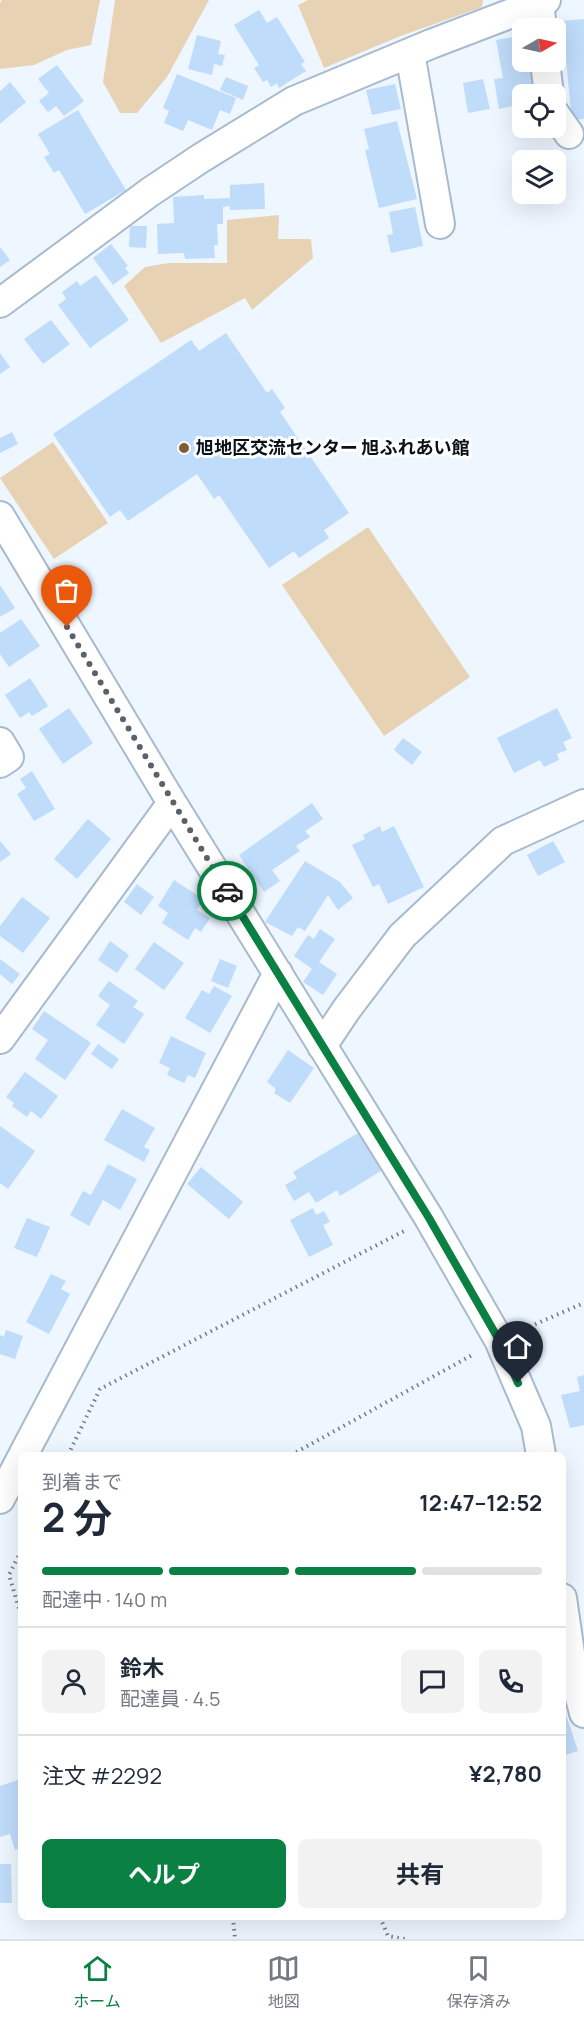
<!DOCTYPE html>
<html lang="ja">
<head>
<meta charset="utf-8">
<style>
  :root { --surface:#fff; --page:#f2f2f3; --text:#1f2937; --muted:#747a83; --line:#e0e1e3; --accent:#0b8043 }
  body { margin:0; font-family:Manrope,"Noto Sans JP",sans-serif; background:var(--page); color:var(--text); height:100vh; display:flex; flex-direction:column; font-size:22px; white-space:nowrap }
  * { box-sizing:border-box; margin:0 }
  p { font-size:20px; color:var(--muted) }
  .icon { flex:none; width:33px; height:33px; fill:none; stroke:currentColor; stroke-width:2; stroke-linecap:round; stroke-linejoin:round }
  .map { position:relative; flex:1; overflow:hidden }
  .drawer { position:absolute; left:18px; top:1452px; width:548px; height:468px; display:flex; flex-direction:column; background:var(--surface); border-radius:9px; box-shadow:0 6px 24px #0002 }
  .drawer>* { flex:none }
  .needle { width:39px; rotate:81deg }
  .controls { position:absolute; left:512px; top:18px; display:grid; gap:12px }
  .controls a { display:grid; place-items:center; width:54px; height:54px; border-radius:9px; background:var(--surface); box-shadow:0 6px 24px #0002; font-size:30px }
  .pin { position:absolute; display:grid; place-items:center; width:51px; height:51px; color:#fff; margin:-62px -26px; border-radius:50% 50% 50% 0; rotate:-45deg; box-shadow:0 0 6px #0007 }
  .pin .icon { rotate:45deg }
  .courier { position:absolute; display:grid; place-items:center; width:60px; height:60px; margin:-30px; border:4px solid #0b8043; border-radius:50%; background:#fff; color:#222; box-shadow:0 2px 8px #0007 }
  .headline em { font-style:normal; font-weight:700 }
  .headline div { display:flex; flex-direction:column-reverse }
  .headline { display:flex; align-items:center; justify-content:space-between; height:102px; padding:0 24px }
  h1 { font-size:39px; font-weight:700; line-height:45px }
  .bar { display:grid; grid-template-columns:repeat(4,1fr); gap:9px 6px; align-content:center; height:72px; padding:0 24px }
  .bar i { height:8px; border-radius:4px; background:var(--line) }
  .bar .current { background:var(--accent) }
  .bar p { grid-column:span 4 }
  .line { display:flex; align-items:center; gap:15px; padding:0 24px; border-top:2px solid var(--line) }
  .line div { flex:1 }
  .round { display:grid; place-items:center; flex:none; width:63px; height:63px; border-radius:9px; background:var(--page) }
  .primary-button { display:flex; gap:12px; margin-top:auto; padding:12px 24px }
  .primary-button a { flex:1; height:69px; border-radius:9px; background:var(--accent); color:#fff; font-size:24px; font-weight:700; line-height:69px; text-align:center }
  .primary-button a+a { background:var(--page); color:var(--text) }
  .tab-bar { display:flex; justify-content:space-around; align-items:center; height:84px; border-top:2px solid var(--line); background:var(--surface); font-size:16px; color:var(--muted) }
  .tab-bar a { display:grid; justify-items:center; gap:3px }
  .tab-bar .current { color:var(--accent) }
  .map>svg:first-child { display:block }
  .green { fill:#e8d2b4 }
  .building { fill:#bfdcfa }
  .lines { fill:none; stroke-linecap:round; stroke-linejoin:round }
  .minor-casing { stroke:#a7bace; stroke-width:32 }
  .path { stroke:#757c84; stroke-width:4; stroke-dasharray:1.5 4.5; stroke-linecap:butt }
  .minor { stroke:#fff; stroke-width:28 }
  .done { stroke:#5a6169; stroke-width:6; stroke-dasharray:0 10.8 }
  .route { stroke:#0b8043; stroke-width:8 }
  .poi-dot { fill:#7d5f33; stroke:#fff; stroke-width:2 }
  .labels { text-anchor:middle; stroke-width:6; stroke-linejoin:round; paint-order:stroke }
  .poi-label { font-size:18px; font-weight:bold; fill:#0a1118; stroke:#fff; text-anchor:start }
</style>
</head>
<body>
<div class="map">
<svg width="584" height="1939" viewBox="0 0 584 1939">
  <rect width="100%" height="100%" fill="#eef6ff"/>
  <path class="green" d="M2,0h98l-9,45 -24,5 -33,15 -34,4v-66z
    M115,0h94l-42,77 -30,36h-17l-17,-31z
    M308,0h175l-1,7 -84,30 -74,31 -26,-63z
    M279,215l-1,24h33l2,19 -61,52 -7,-12 -84,45 -37,-57 21,-19 24,-4h58v-43z
    M53,442l55,81 -54,36 -54,-81z
    M368,527l102,150 -86,59 -102,-151z"/>
  <path class="building" d="M259,10l8,13 10,-6 28,45 -4,2 5,7 -27,17 -2,-5 -6,4 -4,-7 -4,2 -9,-14 5,-3 -25,-40z
    M584,19v100l-12,1 -10,-99z
    M197,35l24,6 -3,13 7,1 -3,11 -8,-2 -2,11 -24,-6z
    M520,36l2,26h3l1,9 6,-1 5,24h-15v10l-23,5 -5,-30 9,-1 -7,-38z
    M57,65l27,36 -20,15 -8,-10 -8,6 -9,-11 10,-8 -11,-14z
    M177,74l59,24 -6,16 -10,-4 -8,20 -24,-10 -5,11 -19,-8 5,-12 -6,-3z
    M226,77l22,9 -5,14 -23,-10z
    M483,79l7,30 -22,4 -5,-30z
    M10,82l16,20 -26,22v-33z
    M395,84l6,25 -29,6 -6,-25z
    M78,110l48,80 -41,24 -26,-44 -5,3 -10,-16 6,-3 -12,-20z
    M397,121l20,78 -38,9 -14,-58 4,-1 -5,-20z
    M264,183l1,26 -35,1v-4l-7,1v17h-6l1,21h-4l1,13 -30,1 -1,-6 -26,1 -1,-30 17,-1 -1,-26 31,-2v4l26,-1v-13z
    M415,207l8,39 -32,7 -4,-18 6,-1 -4,-22z
    M130,226h17l-1,22 -17,-1z
    M111,244l17,22 -3,2 4,5 -16,12 -20,-27z
    M0,247l10,13 -10,7z
    M96,275l33,45 -39,28 -32,-43 8,-6 -4,-7 15,-11 3,5z
    M51,320l19,24 -27,20 -19,-25z
    M226,333l41,60 5,-4 13,19 -5,4 69,101 -25,17 5,8 -30,20 -5,-7 -25,17 -50,-73 -5,4 -17,-25 -69,47 -8,-11 -10,7 -57,-83 138,-94 8,11z
    M0,353l10,14 -10,7z
    M12,432l6,12 -18,9v-15z
    M0,585l15,23 -15,9z
    M21,619l19,27 -31,21 -9,-13v-21z
    M30,678l18,28 -16,10 -3,-4 -9,6 -15,-23z
    M69,708l24,35 -30,21 -24,-35z
    M557,708l15,30 -9,4 4,8 -10,4 2,6 -15,7 -4,-7 -26,13 -17,-35z
    M403,738l19,14 -10,13 -18,-15z
    M32,771l23,38 -21,12 -17,-27 9,-6 -6,-9z
    M312,803l11,16 -18,12 5,6 -14,9 4,5 -28,19 8,11 -16,11 -25,-37z
    M88,819l23,20 -34,40 -23,-20z
    M380,826l2,6 12,-6 30,61 -36,17 -9,-20 -6,3 -21,-42 13,-6 -2,-4z
    M0,841l11,13 -11,8z
    M553,841l12,21 -27,14 -11,-21z
    M305,861l35,21 13,16 -15,12 -10,-15 -23,36 -7,-4 -6,9 -27,-14z
    M174,880l29,19 -6,11 13,8 -9,14 -6,-4 -7,12 -26,-17 6,-10 -10,-7z
    M137,884l17,13 -13,18 -17,-13z
    M22,897l28,21 -27,35 -23,-17v-10z
    M320,929l15,10 -16,23 18,12 -14,21 -20,-13 9,-13 -18,-13 14,-21 6,4z
    M110,941l19,14 -12,18 -19,-13z
    M154,942l30,21 -20,27 -29,-21z
    M0,959l20,15 -8,10 -12,-10z
    M220,959l17,7 -9,22 -17,-7z
    M109,981l29,20 -5,6 11,7 -20,30 -28,-19 14,-20 -12,-9z
    M214,986l18,10 -22,37 -25,-15 17,-28 7,4z
    M44,1011l47,32 -26,37 -30,-21 13,-19 -16,-11z
    M171,1036l35,17 -11,25 -7,-3 -4,8 -17,-8 3,-7 -11,-5z
    M98,1044l21,15 -7,10 -21,-15z
    M288,1050l26,18 -24,35 -16,-10 2,-4 -9,-7z
    M25,1072l33,24 -17,23 -10,-8 -4,6 -15,-11 2,-3 -8,-6z
    M122,1109l33,19 -11,19 6,3 -6,12 -40,-22z
    M0,1126l35,25 -27,38 -8,-6z
    M358,1133l23,38 -41,25 -3,-6 -21,13 -7,-11 -15,9 -9,-16 12,-7 -4,-6z
    M108,1164l29,15 -17,31 -17,-10 -14,26 -19,-11 13,-24 8,4z
    M201,1167l42,35 -14,17 -42,-35z
    M313,1208l3,7 8,-4 6,11 -7,3 10,20 -24,12 -19,-37z
    M27,1218l23,9 -13,30 -23,-9z
    M51,1274l15,7 -5,8 9,5 -21,40 -23,-12z
    M6,1330l17,6 -8,23 -15,-5v-19l4,2z
    M584,1375v50l-14,3 -9,-33 19,-4 -3,-14z
    M566,1715l12,36 -16,5v-40z
    M21,1779v69l-6,2 -5,-16 -10,3v-51z
    M0,1864h11l1,39h-12z"/>
  <g class="lines">
    <g class="minor-casing">
      <path id="minor" d="M539,3l3,25
        M410,53l30,171
        M545,62l4,32
        M555,114l14,20
        M0,303l150,-111 51,-34 93,-57 137,-57 115,-44
        M0,516l172,287 257,415 70,122 37,86 5,29
        M0,742l9,15 -9,6
        M0,1039l172,-236
        M322,1046l24,-36 56,-74 101,-95 81,-37
        M23,1455l255,-482
        M0,1499l21,-40
        M562,1598l10,69 12,46"/>
    </g>
    <path class="path" d="M524,1329l60,-26
      M68,1455l32,-66 304,-158
      M291,1455l183,-101
      M21,1551l-12,24 12,40
      M233,1917l2,22
      M380,1917l8,19 17,3"/>
    <use href="#minor" class="minor"/>
  </g>
  <g class="lines">
    <path class="done" d="M67,627l160,264"/>
    <path class="route" d="M227,891l202,327 70,122 19,43"/>
  </g>
  <circle class="poi-dot" cx="184" cy="448" r="6"/>
  <g class="labels">
    <g class="poi-label">
      <text x="196" y="454">旭地区交流センター 旭ふれあい館</text>
    </g>
  </g>
</svg>
<div class="controls">
<a><svg class="needle" viewBox="-14 -14 28 28"><path d="M0-13l5 13h-10z" fill="#e53935"/><path d="M0 13l5-13h-10z" fill="#747a83"/></svg></a>
<a><svg class="icon" aria-label="locate" viewBox="0 0 24 24"><circle cx="12" cy="12" r="6"/><path d="M12 2v4M12 18v4M2 12h4M18 12h4"/></svg></a>
<a><svg class="icon" aria-label="layers" viewBox="0 0 24 24"><path d="M12 4l9 5-9 5-9-5zM3 14l9 5 9-5"/></svg></a>
</div>
<div class="pin" style="left:67px;top:627px;background:#ea580c"><svg class="icon" aria-label="bag" viewBox="0 0 24 24"><path d="M5 8h14l-1 12H6zM9 8a3 3 0 0 1 6 0"/></svg></div>
<div class="pin" style="left:518px;top:1383px;background:#1f2937"><svg class="icon" aria-label="home" viewBox="0 0 24 24"><path d="M3 11l9-7 9 7M6 9v11h12V9"/></svg></div>
<div class="courier" style="left:227px;top:891px"><svg class="icon" aria-label="car" viewBox="0 0 24 24"><path d="M5 17H2v-5l4-1 3-4h7l3 4 3 1v5h-3M9 17h6M6 11h13"/><circle cx="7" cy="17" r="2"/><circle cx="17" cy="17" r="2"/></svg></div>
<section class="drawer">
<div class="headline"><div><h1>2 分</h1><p>到着まで</p></div><em>12:47–12:52</em></div>
<div class="bar"><i class="current"></i><i class="current"></i><i class="current"></i><i></i><p>配達中 · 140 m</p></div>
<div class="line" style="height:108px"><a class="round"><svg class="icon" aria-label="person" viewBox="0 0 24 24"><circle cx="12" cy="8" r="4"/><path d="M4 21q1-7 8-7t8 7"/></svg></a><div><b>鈴木</b><p>配達員 · 4.5</p></div><a class="round"><svg class="icon" aria-label="chat" viewBox="0 0 24 24"><path d="M4 5h16v11H9l-5 4z"/></svg></a><a class="round"><svg class="icon" aria-label="phone" viewBox="0 0 24 24"><path d="M5 4h4l2 5-3 2q2 4 5 5l2-3 5 2v4C11 20 4 13 5 4z"/></svg></a></div>
<div class="line" style="height:78px"><div>注文 #2292</div><b>¥2,780</b></div>
<div class="primary-button"><a>ヘルプ</a><a>共有</a></div>
</section>
</div>
<nav class="tab-bar">
<a class="current"><svg class="icon" aria-label="home" viewBox="0 0 24 24"><path d="M3 11l9-7 9 7M6 9v11h12V9"/></svg>ホーム</a>
<a><svg class="icon" aria-label="map" viewBox="0 0 24 24"><path d="M3 6l6-2 6 2 6-2v14l-6 2-6-2-6 2zM9 4v14M15 6v14"/></svg>地図</a>
<a><svg class="icon" aria-label="saved" viewBox="0 0 24 24"><path d="M7 4h10v16l-5-4-5 4z"/></svg>保存済み</a>
</nav>
</body>
</html>
